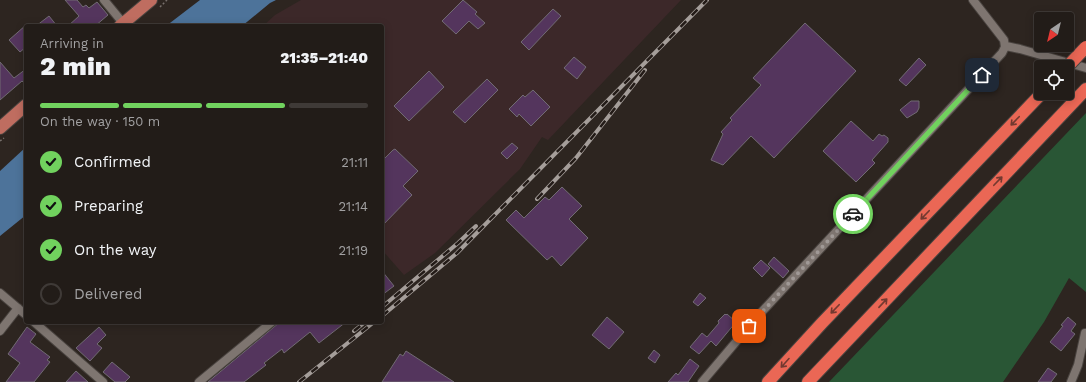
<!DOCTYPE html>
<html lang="en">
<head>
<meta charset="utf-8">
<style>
  :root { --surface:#221c18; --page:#2e2925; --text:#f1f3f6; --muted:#a2a1a2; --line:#3f3a37; --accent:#71d25e }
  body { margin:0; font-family:"Work Sans",sans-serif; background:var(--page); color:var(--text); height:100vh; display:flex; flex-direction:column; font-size:15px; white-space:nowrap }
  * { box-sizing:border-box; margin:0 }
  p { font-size:13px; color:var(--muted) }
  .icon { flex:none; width:22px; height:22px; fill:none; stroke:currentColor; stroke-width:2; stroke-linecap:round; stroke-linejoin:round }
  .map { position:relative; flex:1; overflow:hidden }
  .sheet { position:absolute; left:24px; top:24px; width:360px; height:300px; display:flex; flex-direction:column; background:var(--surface); border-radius:4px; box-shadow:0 2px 10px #0003,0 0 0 1px var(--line) }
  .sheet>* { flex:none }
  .needle { width:26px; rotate:215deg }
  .tools { position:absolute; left:1034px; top:12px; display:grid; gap:8px }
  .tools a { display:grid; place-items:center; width:40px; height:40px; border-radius:4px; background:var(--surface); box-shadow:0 2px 10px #0003,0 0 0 1px var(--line); font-size:20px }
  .pin { position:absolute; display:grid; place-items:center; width:34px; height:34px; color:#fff; margin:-17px; border-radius:8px; box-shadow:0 2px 6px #0006 }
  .courier { position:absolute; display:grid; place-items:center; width:40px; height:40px; margin:-20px; border:3px solid #71d25e; border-radius:50%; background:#fff; color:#222; box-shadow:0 1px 5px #0007 }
  .head em { font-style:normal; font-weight:800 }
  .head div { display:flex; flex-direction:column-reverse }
  .head { display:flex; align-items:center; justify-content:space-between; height:68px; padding:0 16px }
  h1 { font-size:26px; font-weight:800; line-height:30px }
  .bar { display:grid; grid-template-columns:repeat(4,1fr); gap:6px 4px; align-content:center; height:48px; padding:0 16px }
  .bar i { height:5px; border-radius:3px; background:var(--line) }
  .bar .selected { background:var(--accent) }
  .bar p { grid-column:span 4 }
  ol { padding:0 16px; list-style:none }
  li { display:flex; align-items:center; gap:12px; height:44px }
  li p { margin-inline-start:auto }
  li .icon { padding:4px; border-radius:50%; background:var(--accent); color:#111; stroke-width:4 }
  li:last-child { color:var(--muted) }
  li i { width:22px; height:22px; border:2px solid var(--line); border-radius:50% }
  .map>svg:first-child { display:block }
  .industrial { fill:#3c2829 }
  .forest { fill:#295635 }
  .water { fill:#4d739a }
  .building { fill:#54355d; stroke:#716b73 }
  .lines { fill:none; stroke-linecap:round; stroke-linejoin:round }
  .street-casing { stroke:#49433f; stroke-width:10 }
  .primary-casing { stroke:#49433f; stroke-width:14 }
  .highway-casing { stroke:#49433f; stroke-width:14 }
  .path { stroke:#77706c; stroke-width:1.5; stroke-dasharray:2 2; stroke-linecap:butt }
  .street { stroke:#7e7570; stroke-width:8 }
  .primary { stroke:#bf6d60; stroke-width:12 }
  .highway { stroke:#ea6755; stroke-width:12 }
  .rail-casing { stroke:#a59e9a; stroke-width:4 }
  .rail { stroke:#231b17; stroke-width:2.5; stroke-dasharray:8; stroke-linecap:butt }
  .highway-bridge-casing { stroke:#49433f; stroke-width:14; stroke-linecap:butt }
  .highway-bridge { stroke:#ea6755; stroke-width:12 }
  .oneway { stroke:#733930 }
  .done { stroke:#a09996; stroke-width:4; stroke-dasharray:0 7.2 }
  .route { stroke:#71d25e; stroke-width:5 }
</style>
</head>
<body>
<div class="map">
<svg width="1086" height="382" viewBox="0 0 1086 382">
  <rect width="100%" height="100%" fill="#2d2520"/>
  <path class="industrial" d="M301,0h380l-133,140 -6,-3 -22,32 -85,84 -31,22 -22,-25v-224h-119l12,-11z"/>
  <path class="forest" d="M1086,113v179l-17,-14 -25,44 -41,60h-174z"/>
  <path class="water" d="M200,0h76l-6,3 -28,23h-76z
    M26,147v68l-26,21v-65z"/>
  <path class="building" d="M65,0h12l6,7 3,-2 3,3 8,-6 11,13 -13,11h-27l11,-10z
    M463,0l14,12 -2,2 10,9 -7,6 -9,-8 -13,13 -14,-13z
    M553,9l8,7 -32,34 -8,-8z
    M49,16l8,10h-21z
    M805,23l51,48 -82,87 -23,-22 -28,29 -12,-5 12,-26 -2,-2 11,-12 -2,-2 31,-33 -8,-7z
    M26,25v22l-6,5 -11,-12z
    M574,57l12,10 -9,12 -13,-11z
    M919,58l7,7 -20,21 -7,-6z
    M0,62l14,16 12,-9v16l-4,-4 -22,19z
    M429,71l15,16 -35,34 -15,-15z
    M487,79l11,11 -33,33 -12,-11z
    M533,90l17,17 -19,19 -12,-12 -2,3 -8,-8 14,-14 2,2z
    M911,101h8v7l-2,4 -10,6 -7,-8z
    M851,121l22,20 6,-7 3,2 2,-1 4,3v4l-16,18 3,3 -19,19 -33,-31z
    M512,143l6,5 -11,11 -6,-6z
    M395,149l23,22 -15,15 9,9 -30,31v-65l11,-11z
    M562,187l20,19 -13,13 19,19 -27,28 -9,-10 -5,4 -41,-40 10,-10 8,8 21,-21 4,3z
    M774,257l15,14 -6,7 -15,-14z
    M761,260l9,8 -8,9 -9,-9z
    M382,271l12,15 -12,9z
    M700,293l6,5 -8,8 -5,-4z
    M725,314l1,1 1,-1 9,8 -20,24 -5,-5 -12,13 -9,-7 12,-14 5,4 12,-14 -1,-2z
    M607,317l17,15 -15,17 -17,-14z
    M1068,317l8,7 -5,7 4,3 -14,17 -11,-9 13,-16 -2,-1z
    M280,322h66l-27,21 -9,-11 -26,21 -2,-4 -18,14 2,2 -22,17h-36z
    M27,327l9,7 -6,8 20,15 -3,3 3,2 -16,20h-28l14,-19 -12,-9z
    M99,327l7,8 -9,9 5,4 -12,13 -14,-13z
    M654,350l6,5 -5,8 -7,-5z
    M406,351l48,31h-72l18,-28 3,2z
    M690,359l9,7 -11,16h-20l8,-9 2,2z
    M112,362l18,15 -5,5h-10l-12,-10z
    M1048,368l9,6 -6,8h-13z
    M76,371l12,11h-22z"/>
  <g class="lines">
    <g class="street-casing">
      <path id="street" d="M104,0l19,23
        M1006,46l14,3 66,19
        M0,293l26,22
        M34,322l69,60
        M0,331l18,-23
        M199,382l73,-60
        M702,382l55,-65 245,-264 3,-6 -1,-7 -31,-40
        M1071,382l7,-17 7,-32"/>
    </g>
    <g class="primary-casing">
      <path id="primary" d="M120,26l31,-26
        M0,128l26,-23"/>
    </g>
    <g class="highway-casing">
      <path id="highway" d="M768,382l54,-59 220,-230
        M808,382l278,-293"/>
    </g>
    <path class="path" d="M160,7l7,-7
      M0,141l4,-3"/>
    <use href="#street" class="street"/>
    <use href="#primary" class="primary"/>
    <use href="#highway" class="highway"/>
    <g class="rail-casing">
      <path id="rail" d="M537,199l39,-41 69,-88
        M382,307l76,-64 18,-17
        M382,316l75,-63 250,-253
        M354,331l11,-9
        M299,382l75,-60"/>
    </g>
    <use href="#rail" class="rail"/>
    <g class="highway-bridge-casing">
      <path id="highway-bridge" d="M1067,67l19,-20"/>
    </g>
    <use href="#highway-bridge" class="highway-bridge"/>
  </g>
  <defs><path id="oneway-shaft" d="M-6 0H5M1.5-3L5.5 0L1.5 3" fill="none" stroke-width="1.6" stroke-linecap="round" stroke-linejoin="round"/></defs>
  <g class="oneway">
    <use href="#oneway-shaft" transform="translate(1015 121) rotate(134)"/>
    <use href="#oneway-shaft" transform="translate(998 181) rotate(-46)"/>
    <use href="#oneway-shaft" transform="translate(925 215) rotate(134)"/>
    <use href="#oneway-shaft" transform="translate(883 303) rotate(-47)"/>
    <use href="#oneway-shaft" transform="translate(835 309) rotate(134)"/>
    <use href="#oneway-shaft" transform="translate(785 363) rotate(132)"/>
  </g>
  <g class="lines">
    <path class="done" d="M749,326l104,-112"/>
    <path class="route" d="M853,214l129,-139"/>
  </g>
</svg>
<div class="tools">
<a><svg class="needle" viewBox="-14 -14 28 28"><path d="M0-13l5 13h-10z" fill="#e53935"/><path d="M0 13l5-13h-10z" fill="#a2a1a2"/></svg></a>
<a><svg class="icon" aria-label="locate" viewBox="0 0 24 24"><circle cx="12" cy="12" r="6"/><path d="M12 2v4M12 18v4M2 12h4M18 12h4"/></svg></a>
</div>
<div class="pin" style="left:749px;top:326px;background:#ea580c"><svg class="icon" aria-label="bag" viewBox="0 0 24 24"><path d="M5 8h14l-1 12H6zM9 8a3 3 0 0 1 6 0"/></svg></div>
<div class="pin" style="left:982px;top:75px;background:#1f2937"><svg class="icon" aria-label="home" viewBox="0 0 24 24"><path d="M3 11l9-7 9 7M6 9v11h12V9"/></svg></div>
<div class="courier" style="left:853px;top:214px"><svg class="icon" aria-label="car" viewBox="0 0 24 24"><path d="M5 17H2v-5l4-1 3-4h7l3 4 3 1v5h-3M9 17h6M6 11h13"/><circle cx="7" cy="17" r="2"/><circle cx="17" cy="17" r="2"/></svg></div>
<section class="sheet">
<div class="head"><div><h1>2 min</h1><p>Arriving in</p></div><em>21:35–21:40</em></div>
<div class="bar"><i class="selected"></i><i class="selected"></i><i class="selected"></i><i></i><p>On the way · 150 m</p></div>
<ol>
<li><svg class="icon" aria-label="check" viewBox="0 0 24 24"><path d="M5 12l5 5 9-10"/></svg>Confirmed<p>21:11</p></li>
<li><svg class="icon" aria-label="check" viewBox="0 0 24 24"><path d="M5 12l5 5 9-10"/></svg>Preparing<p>21:14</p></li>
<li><svg class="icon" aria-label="check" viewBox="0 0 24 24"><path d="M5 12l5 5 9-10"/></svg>On the way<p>21:19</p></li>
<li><i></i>Delivered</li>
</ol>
</section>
</div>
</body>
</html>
